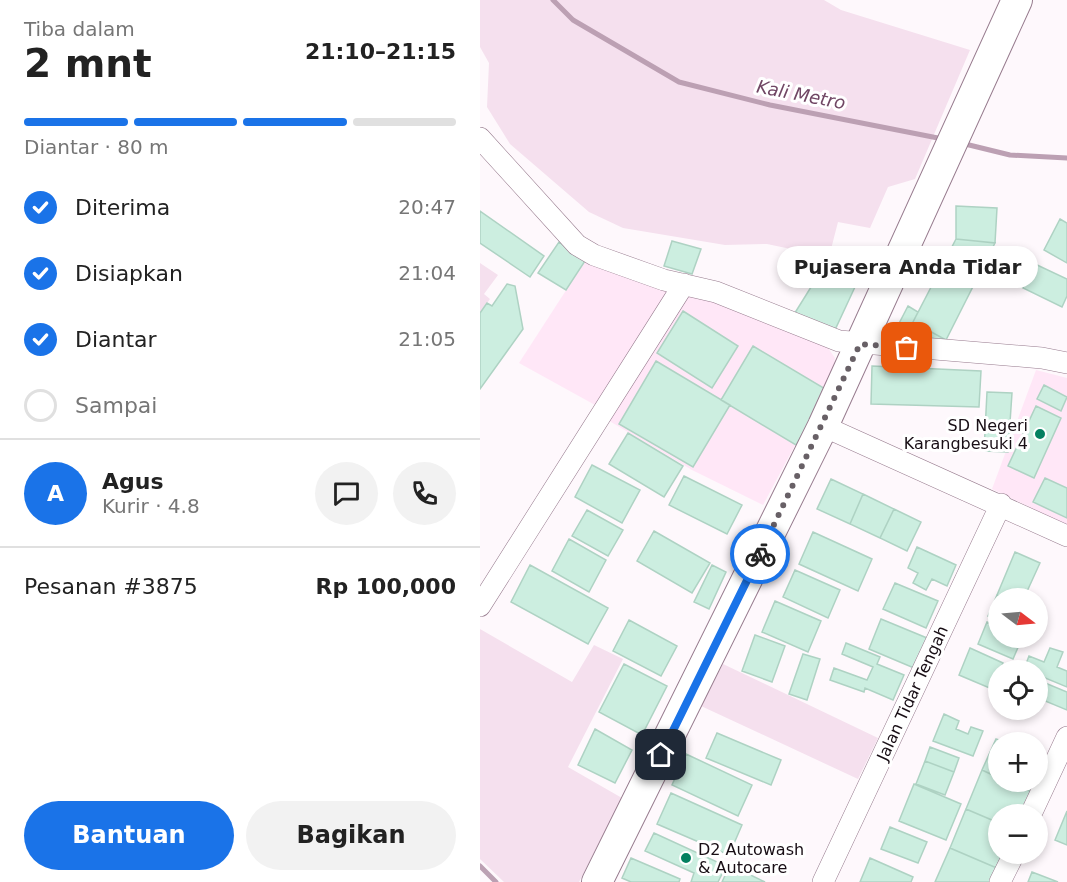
<!DOCTYPE html>
<html lang="id">
<head>
<meta charset="utf-8">
<style>
  :root { --surface:#fff; --page:#f2f2f2; --text:#222; --muted:#767676; --line:#e0e0e0; --accent:#1a73e8 }
  body { margin:0; font-family:"DejaVu Sans",sans-serif; background:var(--page); color:var(--text); height:100vh; display:flex; flex-direction:column; font-size:22px; white-space:nowrap }
  * { box-sizing:border-box; margin:0 }
  p { font-size:20px; color:var(--muted) }
  .icon { flex:none; width:33px; height:33px; fill:none; stroke:currentColor; stroke-width:2; stroke-linecap:round; stroke-linejoin:round }
  .map { position:relative; flex:1; overflow:hidden }
  .drawer { display:flex; flex-direction:column; background:var(--surface); width:480px }
  .drawer>* { flex:none }
  .needle { width:39px; rotate:106deg }
  .tools { position:absolute; left:508px; top:588px; display:grid; gap:12px }
  .tools a { display:grid; place-items:center; width:60px; height:60px; border-radius:50%; background:var(--surface); box-shadow:0 3px 9px #0003; font-size:30px }
  .pin { position:absolute; display:grid; place-items:center; width:51px; height:51px; color:#fff; margin:-26px; border-radius:12px; box-shadow:0 3px 9px #0006 }
  .courier { position:absolute; display:grid; place-items:center; width:60px; height:60px; margin:-30px; border:4px solid #1a73e8; border-radius:50%; background:#fff; color:#222; box-shadow:0 2px 8px #0007 }
  .bubble { position:absolute; height:42px; border-radius:21px; background:var(--surface); box-shadow:0 3px 9px #0003; font-size:20px; font-weight:700; line-height:42px; text-align:center }
  .overview em { font-style:normal; font-weight:700 }
  .overview div { display:flex; flex-direction:column-reverse }
  .overview { display:flex; align-items:center; justify-content:space-between; height:102px; padding:0 24px }
  h1 { font-size:39px; font-weight:700; line-height:45px }
  .bar { display:grid; grid-template-columns:repeat(4,1fr); gap:9px 6px; align-content:center; height:72px; padding:0 24px }
  .bar i { height:8px; border-radius:4px; background:var(--line) }
  .bar .selected { background:var(--accent) }
  .bar p { grid-column:span 4 }
  .line { display:flex; align-items:center; gap:15px; padding:0 24px; border-top:2px solid var(--line) }
  .line div { flex:1 }
  .round { display:grid; place-items:center; flex:none; width:63px; height:63px; border-radius:32px; background:var(--page) }
  ol { padding:0 24px; list-style:none }
  li { display:flex; align-items:center; gap:18px; height:66px }
  li p { margin-inline-start:auto }
  li .icon { padding:6px; border-radius:50%; background:var(--accent); color:#fff; stroke-width:4 }
  li:last-child { color:var(--muted) }
  li i { width:33px; height:33px; border:3px solid var(--line); border-radius:50% }
  .cta { display:flex; gap:12px; margin-top:auto; padding:12px 24px }
  .cta a { flex:1; height:69px; border-radius:36px; background:var(--accent); color:#fff; font-size:24px; font-weight:700; line-height:69px; text-align:center }
  .cta a+a { background:var(--page); color:var(--text) }
  main { display:flex; flex:1; min-height:0 }
  .map>svg:first-child { display:block }
  .built { fill:#ffe7f7 }
  .green { fill:#f5e0ee }
  .lines { fill:none; stroke-linecap:round; stroke-linejoin:round }
  .stream { stroke:#bca0b3; stroke-width:5 }
  .building { fill:#cceee0; stroke:#aed2c3; stroke-width:1.5 }
  .minor-casing { stroke:#977b8e; stroke-width:22 }
  .secondary-casing { stroke:#977b8e; stroke-width:32 }
  .minor { stroke:#fff; stroke-width:21 }
  .secondary { stroke:#fff; stroke-width:30 }
  .done { stroke:#686066; stroke-width:6; stroke-dasharray:0 10.8 }
  .route { stroke:#1a73e8; stroke-width:8 }
  .poi-dot { fill:#038060; stroke:#fff; stroke-width:2 }
  .labels { text-anchor:middle; stroke-width:6; stroke-linejoin:round; paint-order:stroke }
  .poi-label { font-size:16px; fill:#180e15; stroke:#fff; text-anchor:end }
  .street-label { font-size:16px; fill:#180e15; stroke:#fff }
  .water-label { font-size:18px; font-style:italic; fill:#704664; stroke:#fff }
</style>
</head>
<body>
<main>
<section class="drawer">
<div class="overview"><div><h1>2 mnt</h1><p>Tiba dalam</p></div><em>21:10–21:15</em></div>
<div class="bar"><i class="selected"></i><i class="selected"></i><i class="selected"></i><i></i><p>Diantar · 80 m</p></div>
<ol>
<li><svg class="icon" aria-label="check" viewBox="0 0 24 24"><path d="M5 12l5 5 9-10"/></svg>Diterima<p>20:47</p></li>
<li><svg class="icon" aria-label="check" viewBox="0 0 24 24"><path d="M5 12l5 5 9-10"/></svg>Disiapkan<p>21:04</p></li>
<li><svg class="icon" aria-label="check" viewBox="0 0 24 24"><path d="M5 12l5 5 9-10"/></svg>Diantar<p>21:05</p></li>
<li><i></i>Sampai</li>
</ol>
<div class="line" style="height:108px"><b class="round" style="background:var(--accent);color:#fff">A</b><div><b>Agus</b><p>Kurir · 4.8</p></div><a class="round"><svg class="icon" aria-label="chat" viewBox="0 0 24 24"><path d="M4 5h16v11H9l-5 4z"/></svg></a><a class="round"><svg class="icon" aria-label="phone" viewBox="0 0 24 24"><path d="M5 4h4l2 5-3 2q2 4 5 5l2-3 5 2v4C11 20 4 13 5 4z"/></svg></a></div>
<div class="line" style="height:78px"><div>Pesanan #3875</div><b>Rp 100,000</b></div>
<div class="cta"><a>Bantuan</a><a>Bagikan</a></div>
</section>
<div class="map">
<svg width="587" height="882" viewBox="0 0 587 882">
  <rect width="100%" height="100%" fill="#fef8fc"/>
  <path class="built" d="M105,261l81,24 1,7 -72,113 -76,-42z
    M217,295l129,50 9,13 -3,18 -69,129 -71,-35 -86,-51 79,-122z
    M556,370l31,8v147l-75,-36z"/>
  <path class="green" d="M0,0h344l17,10 129,40 -55,129 -27,8 -18,41 -32,-6 -9,35 -62,-13 -42,1 -102,-17 -34,-16 -79,-68 -23,-37 2,-44 -9,-16z
    M0,263l18,12 -14,19 6,5 -10,14z
    M0,629l92,53 22,-37 29,14 -55,108 54,31 -43,84h-75l-24,-23z
    M243,664l155,74 -20,41 -157,-73z"/>
  <g class="lines">
    <path class="stream" d="M73,0l20,20 106,62 91,23 173,34
      M481,143l49,12 57,3
      M0,866l16,16"/>
  </g>
  <path class="building" d="M476,206l41,2 -2,35 -39,-4z
    M0,211l64,45 -14,21 -50,-34z
    M580,219l7,4v40l-23,-13z
    M476,239l39,4 -49,97 -33,-18z
    M192,241l29,8 -9,25 -28,-8z
    M79,242l26,19 -19,29 -28,-17z
    M388,259l-34,73 -41,-16 33,-53z
    M555,264l32,15v17l-5,11 -39,-19z
    M27,284l8,2 8,43 -43,60v-76l7,-10 5,3z
    M428,306l10,6 -5,10 33,18 -54,-3z
    M203,311l55,35 -26,42 -55,-35z
    M273,346l74,44 -31,55 -75,-45z
    M176,361l74,44 -37,62 -74,-43z
    M392,366l109,5 -2,36 -108,-3z
    M564,385l23,12 -6,14 -24,-12z
    M507,392l25,1 -4,59 -24,-1z
    M556,406l25,12 -27,60 -26,-12z
    M148,433l55,33 -19,31 -55,-33z
    M112,465l48,25 -18,33 -47,-26z
    M204,476l58,29 -15,29 -58,-29z
    M565,478l22,10v30l-34,-16z
    M351,479l32,15 -13,30 -33,-15z
    M383,494l31,15 -14,29 -30,-14z
    M414,509l27,13 -14,29 -27,-13z
    M107,510l36,20 -15,26 -36,-20z
    M174,531l56,32 -18,30 -55,-32z
    M333,532l59,27 -14,32 -59,-27z
    M89,539l37,21 -17,32 -37,-21z
    M437,547l39,18 -9,21 -15,-7 -6,11 -13,-7 5,-10 -10,-5z
    M535,552l25,11 -16,35h-18l-9,-3z
    M50,565l78,43 -20,36 -77,-42z
    M232,565l14,7 -17,37 -15,-7z
    M315,570l45,20 -12,28 -45,-21z
    M415,583l43,18 -12,27 -43,-19z
    M517,595l9,3h-7v23l-11,-5z
    M295,601l46,20 -13,31 -46,-20z
    M401,619l46,19 -13,30 -45,-19z
    M149,620l48,26 -16,30 -48,-25z
    M507,622l12,5v11h23l-9,21 -35,-15z
    M275,635l30,11 -13,36 -30,-11z
    M366,643l34,14 -3,7 27,11 -11,25 -28,-12 -1,4 -34,-12 4,-12 33,12 6,-13 -31,-13z
    M490,648l33,15 -11,26 -33,-14z
    M570,648l13,4 -6,15 10,4v16l-29,-12v-5l-14,-1 5,-13 15,6z
    M323,654l17,5 -13,41 -18,-6z
    M144,664l43,22 -25,49 -43,-23z
    M558,680l29,12v18l-29,-12z
    M464,714l15,7 -3,8 12,5 3,-7 12,4 -10,25 -40,-15z
    M115,729l37,21 -17,33 -37,-18z
    M237,733l64,27 -10,25 -65,-27z
    M516,739l9,3h-6v36l-17,-8z
    M450,747l29,11 -5,14 -29,-11z
    M206,754l66,31 -14,31 -66,-31z
    M558,756l7,3 -7,18z
    M445,761l29,11 -9,23 -29,-11z
    M502,770l17,8v4h9l24,10 -10,22h-23v9l-33,-14z
    M528,782h28l-4,10z
    M434,784l47,20 -15,36 -47,-19z
    M191,793l71,32 -13,30 -72,-31z
    M486,809l33,14v31h7l-7,15 -49,-21z
    M587,811v34l-12,-5z
    M410,827l37,15 -9,21 -37,-14z
    M174,833l72,33 -8,16h-27l3,-9 -49,-22z
    M470,848l49,21 -5,13h-59z
    M151,858l49,21 -1,3h-48l-9,-4z
    M390,858l43,19 -2,5h-51z
    M250,865l35,17h-43z
    M552,872l26,10h-30z"/>
  <g class="lines">
    <g class="minor-casing">
      <path id="minor" d="M0,138l97,107 17,10 70,25 52,12 123,49 203,17 25,5
        M343,426l244,110
        M0,606l204,-322
        M551,814l36,-77
        M343,882l178,-378
        M520,882l14,-28"/>
    </g>
    <g class="secondary-casing">
      <path id="secondary" d="M117,882l226,-456 194,-426"/>
    </g>
    <use href="#minor" class="minor"/>
    <use href="#secondary" class="secondary"/>
  </g>
  <g class="lines">
    <path class="done" d="M280,554l100,-210 47,4"/>
    <path class="route" d="M181,755l99,-201"/>
  </g>
  <g class="poi-dot">
    <circle cx="560" cy="434" r="6"/>
    <circle cx="206" cy="858" r="6"/>
  </g>
  <g class="labels">
    <g class="poi-label">
      <text x="548" y="431">SD Negeri<tspan x="548" dy="18">Karangbesuki 4</tspan></text>
      <text x="218" y="855" text-anchor="start">D2 Autowash<tspan x="218" dy="18">&amp; Autocare</tspan></text>
    </g>
    <g class="street-label">
      <text transform="translate(432 693) rotate(-65)" y="6">Jalan Tidar Tengah</text>
    </g>
    <g class="water-label">
      <text transform="translate(321 95) rotate(11)" y="6">Kali Metro</text>
    </g>
  </g>
</svg>
<div class="tools">
<a><svg class="needle" viewBox="-14 -14 28 28"><path d="M0-13l5 13h-10z" fill="#e53935"/><path d="M0 13l5-13h-10z" fill="#767676"/></svg></a>
<a><svg class="icon" aria-label="locate" viewBox="0 0 24 24"><circle cx="12" cy="12" r="6"/><path d="M12 2v4M12 18v4M2 12h4M18 12h4"/></svg></a>
<a>+</a>
<a>−</a>
</div>
<div class="pin" style="left:427px;top:348px;background:#ea580c"><svg class="icon" aria-label="bag" viewBox="0 0 24 24"><path d="M5 8h14l-1 12H6zM9 8a3 3 0 0 1 6 0"/></svg></div>
<div class="pin" style="left:181px;top:755px;background:#1f2937"><svg class="icon" aria-label="home" viewBox="0 0 24 24"><path d="M3 11l9-7 9 7M6 9v11h12V9"/></svg></div>
<div class="courier" style="left:280px;top:554px"><svg class="icon" aria-label="bike" viewBox="0 0 24 24"><circle cx="6" cy="16" r="4"/><circle cx="18" cy="16" r="4"/><path d="M6 16l4-8h5l3 8M10 8l3 8H6M13 5h3"/></svg></div>
<div class="bubble" style="left:297px;top:246px;width:261px">Pujasera Anda Tidar</div>
</div>
</main>
</body>
</html>
